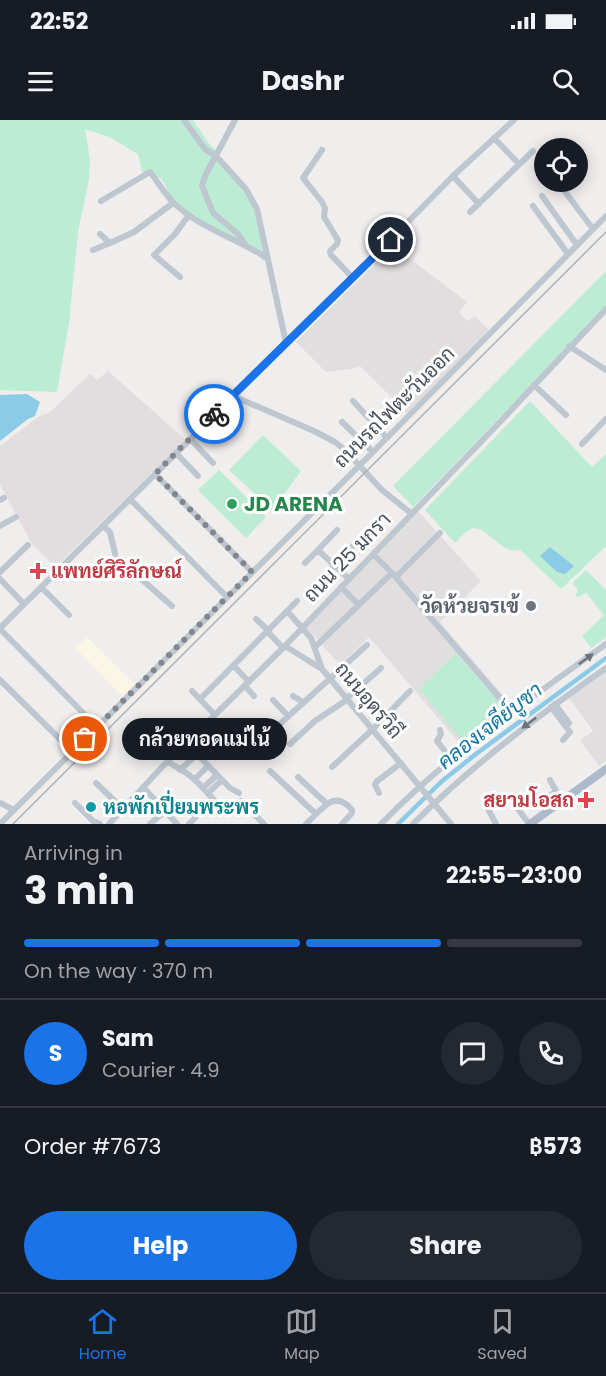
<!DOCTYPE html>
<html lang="en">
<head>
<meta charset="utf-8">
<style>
  :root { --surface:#171b24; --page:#242831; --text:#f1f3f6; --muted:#9ea1a6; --line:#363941; --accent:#1a73e8 }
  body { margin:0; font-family:Poppins,Sarabun,sans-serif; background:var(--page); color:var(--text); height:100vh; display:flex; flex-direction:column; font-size:22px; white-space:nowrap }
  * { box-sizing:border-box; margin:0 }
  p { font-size:20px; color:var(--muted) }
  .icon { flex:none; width:33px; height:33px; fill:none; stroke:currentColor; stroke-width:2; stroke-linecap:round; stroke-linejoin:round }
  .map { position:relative; height:704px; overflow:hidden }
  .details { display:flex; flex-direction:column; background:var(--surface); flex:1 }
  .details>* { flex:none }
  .buttons { position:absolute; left:534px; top:18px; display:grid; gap:12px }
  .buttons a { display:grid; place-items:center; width:54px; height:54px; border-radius:50%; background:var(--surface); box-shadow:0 3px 15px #0003; font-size:30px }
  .pin { position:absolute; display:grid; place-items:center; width:51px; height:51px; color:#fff; margin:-26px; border:3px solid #fff; border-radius:50%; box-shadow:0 2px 6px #0007 }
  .courier { position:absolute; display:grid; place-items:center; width:60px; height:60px; margin:-30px; border:4px solid #1a73e8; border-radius:50%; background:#fff; color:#222; box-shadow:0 2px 8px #0007 }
  .bubble { position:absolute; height:42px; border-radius:21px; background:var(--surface); box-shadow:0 3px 15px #0003; font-size:20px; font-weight:700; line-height:42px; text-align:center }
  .headline em { font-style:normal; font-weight:700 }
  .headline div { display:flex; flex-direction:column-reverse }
  .headline { display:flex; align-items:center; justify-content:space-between; height:102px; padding:0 24px }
  h1 { font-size:39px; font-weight:700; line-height:45px }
  .bar { display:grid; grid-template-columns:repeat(4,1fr); gap:9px 6px; align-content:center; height:72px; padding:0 24px }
  .bar i { height:8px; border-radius:4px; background:var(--line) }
  .bar .selected { background:var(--accent) }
  .bar p { grid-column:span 4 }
  .line { display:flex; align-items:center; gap:15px; padding:0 24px; border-top:2px solid var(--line) }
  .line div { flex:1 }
  .round { display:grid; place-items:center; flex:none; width:63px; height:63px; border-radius:32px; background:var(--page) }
  .button { display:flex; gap:12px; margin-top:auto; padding:12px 24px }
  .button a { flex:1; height:69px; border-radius:36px; background:var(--accent); color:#fff; font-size:24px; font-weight:700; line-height:69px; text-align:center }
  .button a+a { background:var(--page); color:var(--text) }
  .status { display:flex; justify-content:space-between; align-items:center; height:42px; padding:0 30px; background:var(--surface); direction:ltr }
  .status svg { height:16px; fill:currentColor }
  header { display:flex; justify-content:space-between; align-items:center; height:78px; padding:0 24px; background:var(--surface); font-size:27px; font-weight:700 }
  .tabs { display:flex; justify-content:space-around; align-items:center; height:84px; border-top:2px solid var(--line); background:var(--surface); font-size:16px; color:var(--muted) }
  .tabs a { display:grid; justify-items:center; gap:3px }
  .tabs .selected { color:var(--accent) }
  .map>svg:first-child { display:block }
  .commercial { fill:#fbf7e6 }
  .education { fill:#e1dedf }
  .green { fill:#bcecd4 }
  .water { fill:#8bcbe8 }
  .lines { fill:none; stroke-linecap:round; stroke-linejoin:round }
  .canal { stroke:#8bcbe8; stroke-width:4.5 }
  .minor { stroke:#bec6cf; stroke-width:6 }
  .major { stroke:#aebacb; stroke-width:8 }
  .rail { stroke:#afb2b7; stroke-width:1.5 }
  .oneway { fill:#6a727d }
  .done { stroke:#82868d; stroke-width:6; stroke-dasharray:0 10.8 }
  .route { stroke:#1a73e8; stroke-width:8 }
  .leisure-dot { fill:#2e9e5b; stroke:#fff; stroke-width:2 }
  .health-dot { fill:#e0444e; stroke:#fff; stroke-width:2 }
  .worship-dot { fill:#6b7280; stroke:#fff; stroke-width:2 }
  .culture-dot { fill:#0f9aa8; stroke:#fff; stroke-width:2 }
  .labels { text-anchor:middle; stroke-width:6; stroke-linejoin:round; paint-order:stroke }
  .street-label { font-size:20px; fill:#464e5a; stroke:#fff }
  .leisure-label { font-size:20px; font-weight:bold; fill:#27864d; stroke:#fff; text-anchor:start }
  .health-label { font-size:20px; font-weight:bold; fill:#be3a42; stroke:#fff; text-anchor:start }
  .worship-label { font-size:20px; font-weight:bold; fill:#5b616d; stroke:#fff; text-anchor:end }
  .culture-label { font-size:20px; font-weight:bold; fill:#0d838f; stroke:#fff; text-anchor:start }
  .water-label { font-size:21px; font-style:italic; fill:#1275a1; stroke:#fff }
</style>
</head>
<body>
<div class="status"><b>22:52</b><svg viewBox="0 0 49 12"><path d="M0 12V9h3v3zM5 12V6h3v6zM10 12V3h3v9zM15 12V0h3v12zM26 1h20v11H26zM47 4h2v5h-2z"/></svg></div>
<header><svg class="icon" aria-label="menu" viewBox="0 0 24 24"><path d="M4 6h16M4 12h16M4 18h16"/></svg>Dashr<svg class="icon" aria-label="search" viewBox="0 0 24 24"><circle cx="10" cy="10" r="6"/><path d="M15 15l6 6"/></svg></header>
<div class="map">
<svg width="606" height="704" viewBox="0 0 606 704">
  <rect width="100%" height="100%" fill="#f0eded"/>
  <path class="commercial" d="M87,517l48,47 -13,12 -47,-48z"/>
  <path class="education" d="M393,126l74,56 -8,10 8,9 8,-5 14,14 -80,85 -49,-49 -9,3 -25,3 -30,-30z
    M108,251l78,69 -131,127 -23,-23 -32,-59v-39l38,-29 12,-5 40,-38 7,6z
    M418,391l63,70 -41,41 74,86 -52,38 -93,-109 -29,28 -34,-38z
    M606,552v89l-7,5 -19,-26 13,-9 -24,-33z"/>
  <path class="green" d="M0,0h193l17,25 6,5 -2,6 38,42 8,27 4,36 -18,-17 -50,-26 -23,-15 -11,-24 -20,-7 -4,-18 -27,-16 -26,-9 5,31 -1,19 -11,53 -9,91 -12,69 -57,-2z
    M606,151v37l-193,199 -20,-21z
    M530,281l62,66 14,-13v92l-45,43 -41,-39c-21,5 -36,-30 -51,-20 -5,3 -10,9 -14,13l-30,-33z
    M263,315l38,36 -29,39 -43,-40z
    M219,350l47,47 -20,21 -48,-48z
    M586,450l20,20v47l-15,11 -9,-12 22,-21 -18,-22 -8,4 -3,-1 3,-6 -6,-7z
    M456,533l51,57 -44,32 -44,-53z"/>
  <path class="water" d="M27,274l13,8 -5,14 -7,3 -28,22v-46z
    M550,427l24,19 -9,8 -8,-2 -17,-16z"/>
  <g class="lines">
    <path class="canal" d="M398,704l43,-42 35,-28 130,-96"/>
    <path class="minor" d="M184,0l21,29 11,7 30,33 11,20 29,134
      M235,0l-29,54 -4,11 11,28 24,20 8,11
      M494,18l25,26
      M322,30l-19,28 19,24 3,6 -1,9 14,23 -1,4 -7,7 1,4 22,23
      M453,56l26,28
      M560,65l33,44
      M542,76l35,49
      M101,81l49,-29c8,10 14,21 23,30 24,25 65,37 94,56
      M533,86l35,48
      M470,92l63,-61
      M100,114l10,9 24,-11 39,-29
      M93,130l17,-7
      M180,157l-26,-22 21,-21 14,-19
      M569,226l37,24
      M534,265l32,30
      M233,276l81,35 21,11 11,9 36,39 30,24
      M353,281l34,37
      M342,302l31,30
      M190,319l23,24
      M582,324l24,-25
      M176,333l22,23
      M155,354l97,98
      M130,379l97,98
      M0,380l4,-2
      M0,406l16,-9
      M103,406l7,6 8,34 12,3 42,37
      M318,430l19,-20
      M373,434l19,19
      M305,443l13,-13 31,29
      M0,452l28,-27
      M396,457l44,-44
      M0,459l24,25
      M41,467l28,28
      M341,467l18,18
      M312,468l41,-42
      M287,491l24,27 11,31
      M256,499l13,12
      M0,508l353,-350 100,-102 61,-56
      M0,509l97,98
      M268,512l15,16
      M285,526l37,23 129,155
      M315,527l77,-74 120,139
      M234,546l15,16
      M0,560l72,71
      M245,566l9,10
      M192,571l23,24
      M293,576l10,6
      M347,578l34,-30
      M200,579l97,-98
      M273,580l15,16
      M555,584l14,19
      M551,587l19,25 -7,8
      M440,610l1,4 -4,7 14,18
      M271,612l96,-87
      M186,623l44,45 9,5
      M290,624l25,-23 33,-22
      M168,641c7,7 14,8 21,14 12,9 22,22 32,33
      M332,647l41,-38 37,-38
      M180,650l17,-16
      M270,651l46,43 -10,10
      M298,657l29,27 -11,10
      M195,659l13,-13
      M96,663l27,26
      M143,667l34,37
      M532,667l6,12 10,13
      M203,668l14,-13
      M208,673l14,-13
      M379,673l-4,-8 1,-3 25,-19
      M241,681l23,23
      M0,683l14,7
      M75,683l18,18 7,3
      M541,683l15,-12 -6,-11
      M327,684c10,-7 18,-3 25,6v3l-10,11
      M515,685l14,19
      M0,704l373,-372 233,-236
      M109,704l54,-58 120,-118 216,-225 107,-114
      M150,704l15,-13
      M189,704l6,-6
      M381,704c67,-69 147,-124 225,-180
      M413,704c59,-59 125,-108 193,-156
      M496,704l-9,-17 11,-12"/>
    <path class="major" d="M530,704l76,-55"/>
    <path class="rail" d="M13,704l593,-592"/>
  </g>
  <defs><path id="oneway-solid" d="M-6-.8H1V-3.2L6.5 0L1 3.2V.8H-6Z" transform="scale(1.5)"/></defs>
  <g class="oneway">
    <use href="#oneway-solid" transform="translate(586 539) rotate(-36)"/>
    <use href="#oneway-solid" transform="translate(529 603) rotate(143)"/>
  </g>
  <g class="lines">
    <path class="done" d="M85,619l167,-167 -97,-98 59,-60"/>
    <path class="route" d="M214,294l177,-174"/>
  </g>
  <circle class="leisure-dot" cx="232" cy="384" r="6"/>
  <g class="health-dot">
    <path d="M35 442h6v6h6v6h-6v6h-6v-6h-6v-6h6z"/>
    <path d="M583 671h6v6h6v6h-6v6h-6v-6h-6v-6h6z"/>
  </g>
  <circle class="worship-dot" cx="531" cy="486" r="6"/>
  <circle class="culture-dot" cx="91" cy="687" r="6"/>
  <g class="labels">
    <g class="street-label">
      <text transform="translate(394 287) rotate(-45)" y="7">ถนนรถไฟตะวันออก</text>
      <text transform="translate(347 437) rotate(-46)" y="7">ถนน 25 มกรา</text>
      <text transform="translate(369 580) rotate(50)" y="7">ถนนอุดรวิถี</text>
    </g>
    <g class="leisure-label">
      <text x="244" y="391">JD ARENA</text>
    </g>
    <g class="health-label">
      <text x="51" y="458">แพทย์ศิริลักษณ์</text>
      <text x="574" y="687" text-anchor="end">สยามโอสถ</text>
    </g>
    <g class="worship-label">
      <text x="519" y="493">วัดห้วยจรเข้</text>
    </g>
    <g class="culture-label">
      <text x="103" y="694">หอพักเปี่ยมพระพร</text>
    </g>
    <g class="water-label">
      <text transform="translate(490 606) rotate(-38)" y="7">คลองเจดีย์บูชา</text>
    </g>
  </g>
</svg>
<div class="buttons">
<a><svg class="icon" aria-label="locate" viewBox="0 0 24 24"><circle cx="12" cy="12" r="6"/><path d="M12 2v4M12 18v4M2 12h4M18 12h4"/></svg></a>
</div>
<div class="pin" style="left:85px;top:619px;background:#ea580c"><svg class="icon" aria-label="bag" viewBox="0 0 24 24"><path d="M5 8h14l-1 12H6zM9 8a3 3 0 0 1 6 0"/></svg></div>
<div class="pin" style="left:391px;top:120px;background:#1f2937"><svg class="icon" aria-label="home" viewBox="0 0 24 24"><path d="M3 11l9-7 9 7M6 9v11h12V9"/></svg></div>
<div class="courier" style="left:214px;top:294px"><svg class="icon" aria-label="bike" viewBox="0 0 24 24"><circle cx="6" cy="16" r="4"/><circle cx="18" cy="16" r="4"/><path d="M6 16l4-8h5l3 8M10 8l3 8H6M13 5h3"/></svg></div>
<div class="bubble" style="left:122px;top:598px;width:165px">กล้วยทอดแม่ไน้</div>
</div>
<section class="details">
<div class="headline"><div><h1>3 min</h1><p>Arriving in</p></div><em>22:55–23:00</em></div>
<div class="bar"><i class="selected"></i><i class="selected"></i><i class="selected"></i><i></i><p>On the way · 370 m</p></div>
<div class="line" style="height:108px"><b class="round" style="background:var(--accent);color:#fff">S</b><div><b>Sam</b><p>Courier · 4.9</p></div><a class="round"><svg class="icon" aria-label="chat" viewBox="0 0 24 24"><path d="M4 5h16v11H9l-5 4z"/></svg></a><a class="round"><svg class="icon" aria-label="phone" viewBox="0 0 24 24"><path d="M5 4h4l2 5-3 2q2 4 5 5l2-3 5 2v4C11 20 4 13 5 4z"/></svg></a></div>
<div class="line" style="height:78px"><div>Order #7673</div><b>฿573</b></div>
<div class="button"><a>Help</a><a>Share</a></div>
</section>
<nav class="tabs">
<a class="selected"><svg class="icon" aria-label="home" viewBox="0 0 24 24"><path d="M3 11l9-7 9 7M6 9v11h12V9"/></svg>Home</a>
<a><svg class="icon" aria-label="map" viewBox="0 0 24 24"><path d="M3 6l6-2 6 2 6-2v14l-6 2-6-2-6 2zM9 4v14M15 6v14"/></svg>Map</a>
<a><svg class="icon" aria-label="saved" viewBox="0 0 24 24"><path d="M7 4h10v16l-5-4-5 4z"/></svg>Saved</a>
</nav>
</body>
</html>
